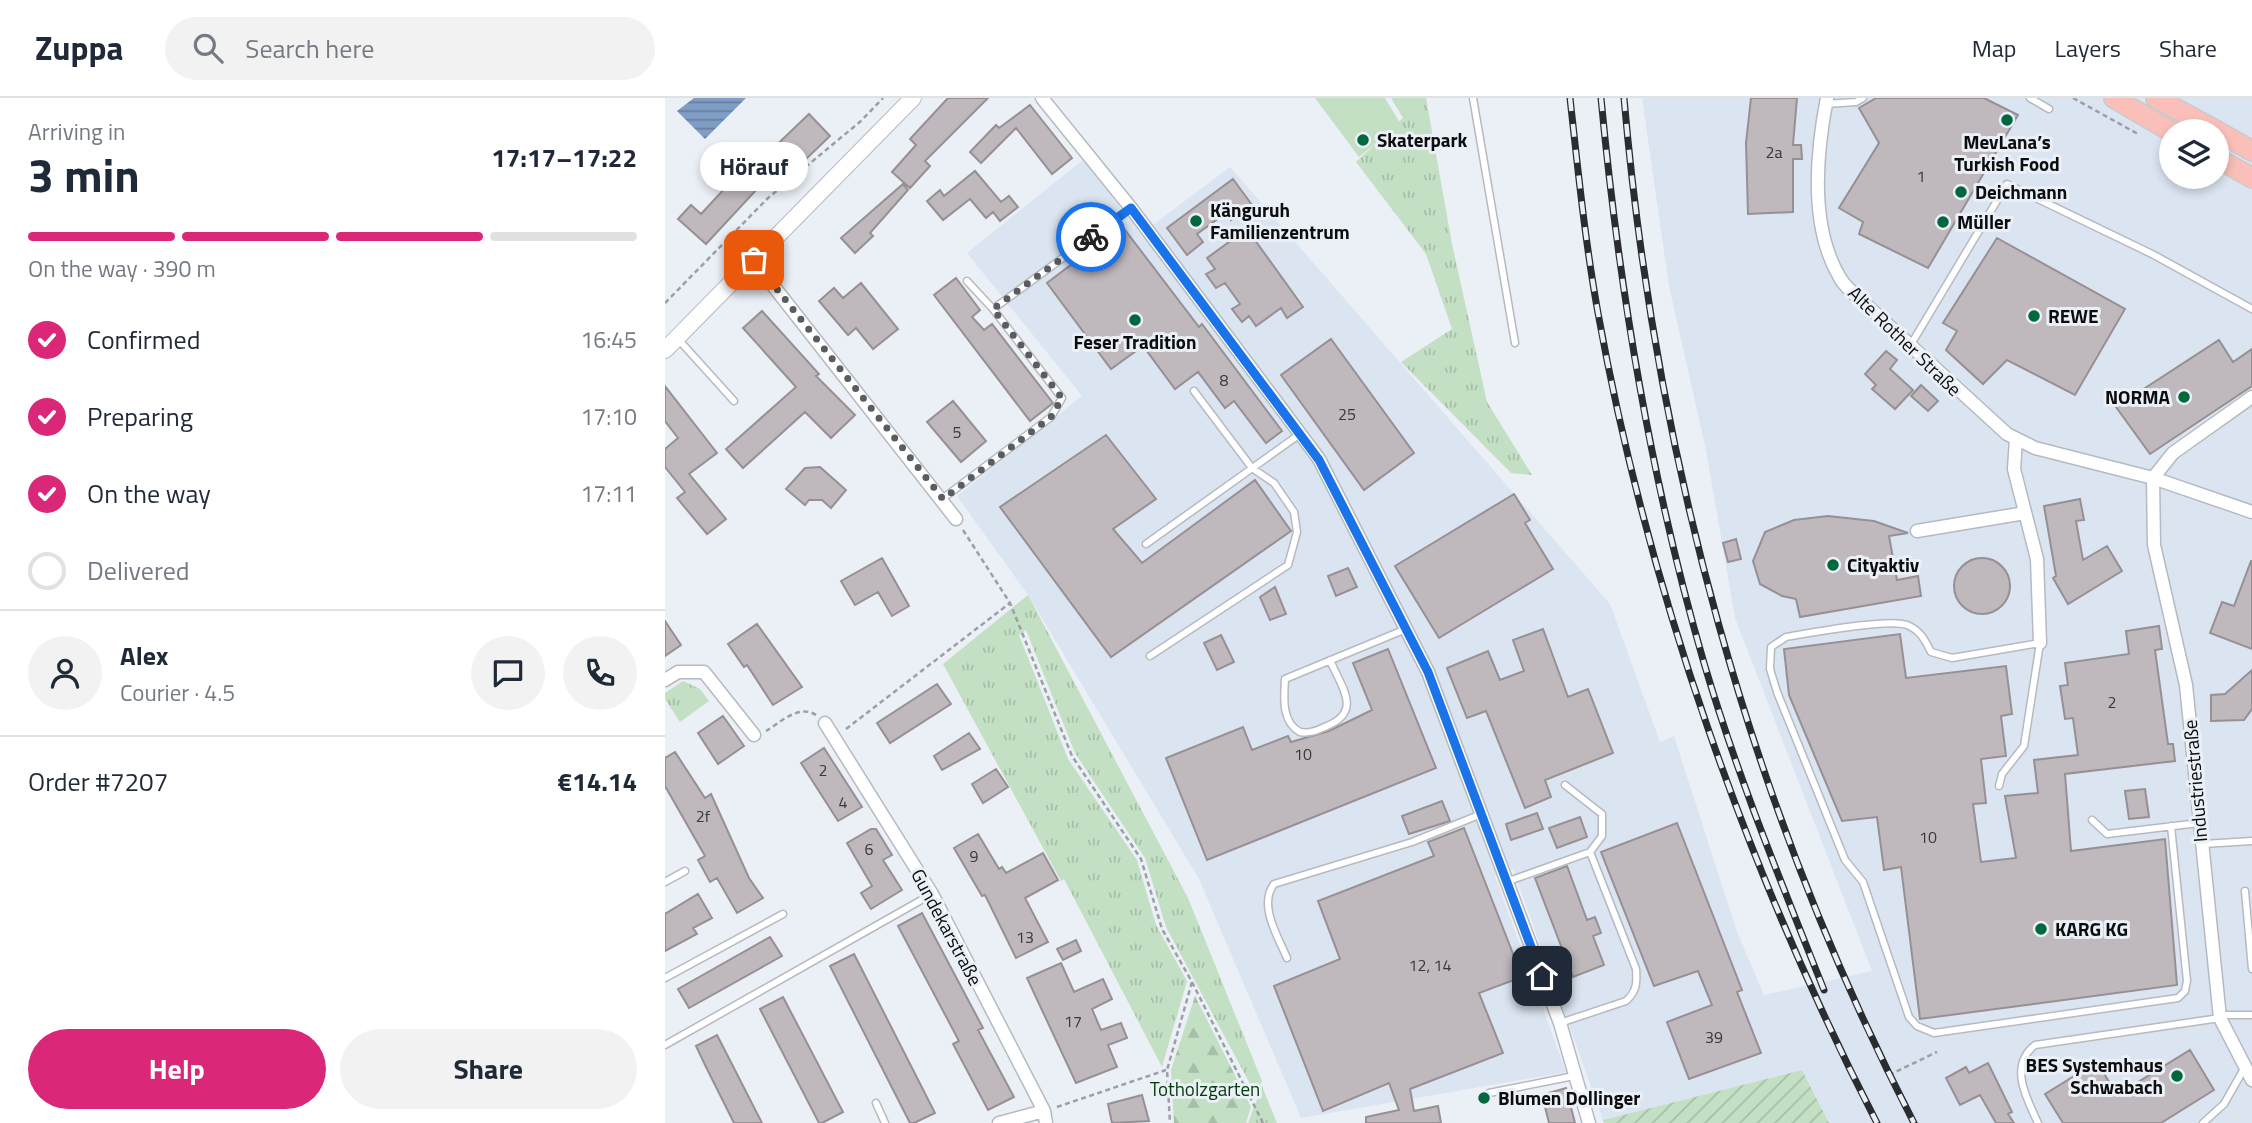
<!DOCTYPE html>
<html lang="en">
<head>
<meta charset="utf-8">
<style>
  :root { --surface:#fff; --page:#f2f2f3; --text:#1f2937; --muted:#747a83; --line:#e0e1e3; --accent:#db2777 }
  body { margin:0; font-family:"Titillium Web",sans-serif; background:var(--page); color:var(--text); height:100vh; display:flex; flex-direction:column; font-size:26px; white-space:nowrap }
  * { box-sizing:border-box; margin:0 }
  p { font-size:23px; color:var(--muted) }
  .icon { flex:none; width:38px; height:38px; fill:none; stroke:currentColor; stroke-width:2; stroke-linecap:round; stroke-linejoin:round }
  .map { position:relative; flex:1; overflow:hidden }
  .sheet { display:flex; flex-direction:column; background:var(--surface); width:665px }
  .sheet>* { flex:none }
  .buttons { position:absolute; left:1494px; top:21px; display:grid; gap:14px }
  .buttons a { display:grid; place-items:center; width:70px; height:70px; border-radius:50%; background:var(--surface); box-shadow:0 4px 10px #0003; font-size:35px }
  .pin { position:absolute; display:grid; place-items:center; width:60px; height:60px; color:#fff; margin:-30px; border-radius:14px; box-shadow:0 4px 10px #0006 }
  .courier { position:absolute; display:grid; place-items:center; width:70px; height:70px; margin:-35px; border:5px solid #1a73e8; border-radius:50%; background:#fff; color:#222; box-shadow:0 2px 9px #0007 }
  .bubble { position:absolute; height:49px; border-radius:24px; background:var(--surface); box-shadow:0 4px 10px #0003; font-size:23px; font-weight:700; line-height:49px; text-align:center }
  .summary em { font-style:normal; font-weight:700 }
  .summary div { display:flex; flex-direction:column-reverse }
  .summary { display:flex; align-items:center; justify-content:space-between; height:119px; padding:0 28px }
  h1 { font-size:46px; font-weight:700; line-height:52px }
  .bar { display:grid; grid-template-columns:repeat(4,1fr); gap:10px 7px; align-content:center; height:84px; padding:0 28px }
  .bar i { height:9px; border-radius:5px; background:var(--line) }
  .bar .selected { background:var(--accent) }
  .bar p { grid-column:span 4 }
  .line { display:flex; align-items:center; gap:18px; padding:0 28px; border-top:2px solid var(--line) }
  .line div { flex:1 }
  .round { display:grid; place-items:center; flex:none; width:74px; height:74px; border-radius:37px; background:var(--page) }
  ol { padding:0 28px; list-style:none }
  li { display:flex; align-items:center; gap:21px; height:77px }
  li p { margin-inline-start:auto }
  li .icon { padding:7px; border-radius:50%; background:var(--accent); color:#fff; stroke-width:4 }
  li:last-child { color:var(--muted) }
  li i { width:38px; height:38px; border:4px solid var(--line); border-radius:50% }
  .primary-button { display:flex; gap:14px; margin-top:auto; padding:14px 28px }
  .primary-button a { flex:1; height:80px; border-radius:42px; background:var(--accent); color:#fff; font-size:28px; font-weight:700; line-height:80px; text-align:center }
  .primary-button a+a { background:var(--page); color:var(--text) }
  header { display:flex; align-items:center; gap:42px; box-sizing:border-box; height:98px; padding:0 35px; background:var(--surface); border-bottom:2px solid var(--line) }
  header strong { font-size:33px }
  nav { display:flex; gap:38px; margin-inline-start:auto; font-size:24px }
  .search { width:490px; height:63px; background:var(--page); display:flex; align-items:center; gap:18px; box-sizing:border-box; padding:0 24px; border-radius:38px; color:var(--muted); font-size:26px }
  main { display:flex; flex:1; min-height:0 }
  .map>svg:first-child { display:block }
  .built { fill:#dbe5f1; fill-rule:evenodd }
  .grass { fill:url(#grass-tufts) }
  .forest { fill:url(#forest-firs) }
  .garden { fill:url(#garden-furrows) }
  .pitch { fill:#c3e0c4 }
  .water { fill:url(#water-rules) }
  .building { fill:#bfb8bd; stroke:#969094; stroke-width:2 }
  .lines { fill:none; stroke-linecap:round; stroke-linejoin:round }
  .service-casing { stroke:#b6bac0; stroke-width:9 }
  .minor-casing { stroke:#b6bac0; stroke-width:15 }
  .tertiary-casing { stroke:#b6bac0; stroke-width:18 }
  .primary-casing { stroke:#c9caca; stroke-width:22 }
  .path { stroke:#9c9fa4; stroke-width:2.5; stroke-dasharray:5 3.5; stroke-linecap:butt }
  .service { stroke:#fff; stroke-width:6 }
  .minor { stroke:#fff; stroke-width:12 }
  .tertiary { stroke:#fff; stroke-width:16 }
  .primary { stroke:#fabfb9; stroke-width:19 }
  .rail-casing { stroke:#2a2c2f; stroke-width:7 }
  .rail { stroke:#ebeff6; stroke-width:4.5; stroke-dasharray:13; stroke-linecap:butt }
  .done { stroke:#595c60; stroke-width:7; stroke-dasharray:0 12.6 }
  .route { stroke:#1a73e8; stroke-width:9 }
  .poi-dot { fill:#00683e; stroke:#ebeff6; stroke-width:2.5 }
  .labels { text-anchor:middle; stroke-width:6; stroke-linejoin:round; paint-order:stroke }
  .number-label { font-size:16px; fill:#38383a }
  .poi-label { font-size:19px; font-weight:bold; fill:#0b0d0f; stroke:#ebeff6; text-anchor:start }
  .street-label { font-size:19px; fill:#0b0d0f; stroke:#ebeff6 }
  .park-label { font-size:19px; fill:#003b09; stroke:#ebeff6 }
</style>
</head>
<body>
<header>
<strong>Zuppa</strong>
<div class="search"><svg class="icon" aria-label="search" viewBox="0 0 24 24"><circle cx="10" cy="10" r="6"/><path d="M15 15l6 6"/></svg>Search here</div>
<nav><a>Map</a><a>Layers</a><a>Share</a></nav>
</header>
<main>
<section class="sheet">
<div class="summary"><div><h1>3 min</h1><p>Arriving in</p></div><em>17:17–17:22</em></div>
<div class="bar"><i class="selected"></i><i class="selected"></i><i class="selected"></i><i></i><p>On the way · 390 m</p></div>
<ol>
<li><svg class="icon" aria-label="check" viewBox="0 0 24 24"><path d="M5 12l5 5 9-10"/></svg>Confirmed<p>16:45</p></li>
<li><svg class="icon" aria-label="check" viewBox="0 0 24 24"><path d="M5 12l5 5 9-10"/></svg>Preparing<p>17:10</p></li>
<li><svg class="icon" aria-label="check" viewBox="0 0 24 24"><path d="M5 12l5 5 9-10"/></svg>On the way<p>17:11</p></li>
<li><i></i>Delivered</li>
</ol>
<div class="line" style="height:126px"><a class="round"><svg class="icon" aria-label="person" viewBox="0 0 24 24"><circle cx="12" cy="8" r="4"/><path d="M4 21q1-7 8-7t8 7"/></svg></a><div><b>Alex</b><p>Courier · 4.5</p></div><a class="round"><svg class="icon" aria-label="chat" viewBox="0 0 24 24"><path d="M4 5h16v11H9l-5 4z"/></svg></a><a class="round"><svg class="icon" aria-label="phone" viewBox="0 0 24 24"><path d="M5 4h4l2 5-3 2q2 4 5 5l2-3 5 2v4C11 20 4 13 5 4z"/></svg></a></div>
<div class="line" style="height:91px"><div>Order #7207</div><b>€14.14</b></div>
<div class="primary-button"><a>Help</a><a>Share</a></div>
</section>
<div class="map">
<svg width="1587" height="1025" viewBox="0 0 1587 1025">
  <defs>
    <pattern id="grass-tufts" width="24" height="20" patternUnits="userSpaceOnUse" patternTransform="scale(1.75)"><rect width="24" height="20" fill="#c3e0c4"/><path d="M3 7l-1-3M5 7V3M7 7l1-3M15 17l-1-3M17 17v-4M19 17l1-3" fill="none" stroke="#a6bfa7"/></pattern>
    <pattern id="forest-firs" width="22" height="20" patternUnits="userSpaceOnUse" patternTransform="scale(1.75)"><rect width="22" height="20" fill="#c3e0c4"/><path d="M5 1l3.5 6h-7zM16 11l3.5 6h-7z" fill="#a6bfa7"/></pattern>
    <pattern id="garden-furrows" width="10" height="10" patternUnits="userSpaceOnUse" patternTransform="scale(1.75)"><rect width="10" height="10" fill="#c3e0c4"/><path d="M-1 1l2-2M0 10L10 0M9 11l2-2" fill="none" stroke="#a6bfa7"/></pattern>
    <pattern id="water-rules" width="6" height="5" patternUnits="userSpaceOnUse" patternTransform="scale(1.75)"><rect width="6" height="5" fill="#7f9dc5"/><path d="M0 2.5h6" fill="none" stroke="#667e9e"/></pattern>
  </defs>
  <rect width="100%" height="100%" fill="#ebeff6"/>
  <path class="built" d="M977,0h610v1025h-423l-27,-53 -199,50 -90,-251 -18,7 71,196 -265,46 -102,-239 -171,-284 -71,-99 125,-100 -115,-143 116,-93 58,74 89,-67 380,437 50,138 14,-6 63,196 27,63 108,-24 -137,-353 -29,-168 -37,-164zM1507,33h45v46h-45z"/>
  <path class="grass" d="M726,0h35l26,146 35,158 45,73 -21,-2 -110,-111 51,-33 -26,-75 -70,-92 47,-44z
    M363,497l160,303 74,183 -6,14 -90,-168 -21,-69 -70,-105 -49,-123 -7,5 49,124 69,101 19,65 31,56 -25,86 -98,-188 -3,2 -118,-217z
    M18,583l17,8 9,12 -29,21 -15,-23v-6z
    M597,988l15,37h-29z"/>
  <path class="forest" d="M530,898l56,111 -5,16h-72l-3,-53z"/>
  <path class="garden" d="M1137,972l27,53h-225l-1,-3z"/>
  <path class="pitch" d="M650,0h70l15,25 -41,34z"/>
  <path class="water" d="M29,0h52l-41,41 -28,-28z"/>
  <path class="building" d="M283,0h40l-63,63 5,5 -20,22 -18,-16 24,-27 -6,-6z
    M1086,0h46l-4,47h8l1,14h-9v53l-45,2 -2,-71z
    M1211,0h108l34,17 -90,153 -69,-34 4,-12 -24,-14 40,-65 -20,-35z
    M365,7l42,53 -20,16 -36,-46 -35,35 -11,-11 26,-27 3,3z
    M144,16l21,22 -51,49 -9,-10 -64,69 -28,-25 13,-14 10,9 38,-41 4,4z
    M310,73l26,31 8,-6 9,11 -18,14 -7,-9 -7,6 -16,-19 -27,21 -16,-19 13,-11 4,6z
    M568,81l19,26 -21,15 -5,-7 -29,21 6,8 -16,13 -20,-27z
    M238,86l5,6 -38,43 3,3 -18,17 -14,-15z
    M457,128l77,101 3,-3 80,107 -16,12 -32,-42 -9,7 -27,-36 -23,17 -32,-43 -32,23 -64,-86z
    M582,131l56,78 -16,11 -6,-10 -25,18 -7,-10 -7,6 -10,-13 8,-5 -15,-21 -9,5 -10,-14 9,-5 -8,-11z
    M1332,140l128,71 -50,86 -68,-35 -24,24 -37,-34 11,-19 -14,-8z
    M291,180l24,32 -8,7 12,13 8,-6 61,79 -23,18 -96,-126z
    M196,185l37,46 -25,20 -17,-21 -8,7 -29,-34 15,-13 9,10z
    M97,213l57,63 -3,2 39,39 -24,23 -26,-26 -62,56 -17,-19 70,-62 -53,-59z
    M666,241l83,114 -50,37 -83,-115z
    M1554,242l14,22 19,-13v37l-102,68 -34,-47z
    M1221,253l11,9 -7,9 23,21 -18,19 -23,-20 4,-4 -11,-11z
    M1256,287l17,16 -10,10 -17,-15z
    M0,288l52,67 -28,21 37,45 -19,15 -30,-36 8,-6 -20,-25v-18l13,-11 -13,-17z
    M288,303l33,40 -25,21 -34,-40z
    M441,337l50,64 -43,30 29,34 113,-83 36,51 -180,126 -111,-150z
    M155,369l26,23 -15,18 -9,-8h-13l-4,5 -19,-16 19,-21z
    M849,396l16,26 -5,3 28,46 -114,69 -44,-72z
    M1415,401l4,21 -8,1 7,39 24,-14 15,25 -54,33 -15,-26 3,-2 -12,-70z
    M1163,418l46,5 34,12 -19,3 8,44 21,-4 3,20 -121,21 -4,-18 -14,-3 -22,-12 -7,-23 12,-29 29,-12z
    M1071,441l5,20 -13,3 -5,-19z
    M217,460l27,48 -17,10 -14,-24 -23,13 -14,-24z
    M1289 488a28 28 0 1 1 56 0a28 28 0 1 1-56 0Z
    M1586,463h1v88l-42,-16 12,-31 12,4z
    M683,470l9,19 -21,9 -8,-20z
    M610,489l11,27 -16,6 -10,-23z
    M0,523l16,24 -16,11z
    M92,526l45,63 -29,18 -26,-40 -3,2 -16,-23z
    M1494,528l3,23 -7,1 13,94h5l2,17 -110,13 6,77 94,-12 12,146 -257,34 -19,-152 -17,3 -7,-53 -35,4 -53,-126 -5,-46 116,-15 6,44 100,-12 6,48 -11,2 5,40 -25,3 5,44 -13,1 8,58 35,-4 -11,-62 33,-3 -4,-33 44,-5 -5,-37 -8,1 -5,-33 8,-1 -3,-22 64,-9 -3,-23z
    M878,531l25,68 20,-8 25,64 -68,27 6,17 -26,11 -39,-97 -19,7 -20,-50 41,-17 12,29 24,-9 -11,-31z
    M556,537l13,27 -17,8 -13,-27z
    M723,551l48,119 -229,92 -41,-102 77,-31 9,23 36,-14 3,6 38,-11 43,-21 -19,-47z
    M1587,572v39l-8,11 -33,1v-26l14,-1z
    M272,586l14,20 -61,39 -13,-20z
    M58,618l21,30 -26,18 -20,-31z
    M304,635l11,16 -38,21 -8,-14z
    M159,650l38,59 -24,14 -37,-58z
    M10,654l30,46 6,-4 38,84 14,20 -26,15 -20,-35 -7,4 -12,-22 7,-4 -40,-70v-28z
    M331,671l12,18 -25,16 -11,-19z
    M1480,691l4,28 -20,2 -4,-28z
    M777,703l8,20 -41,13 -7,-18z
    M872,715l6,16 -32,11 -5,-16z
    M915,719l7,20 -30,11 -8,-20z
    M1012,725l65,167 -5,2 24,61 -72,26 -22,-57 45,-17 -14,-34 -44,15 -53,-134z
    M799,730l58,149 -43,16 24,60 -93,36 4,22 24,-5 3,17h-75v-6l33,-7 -10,-27 -66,28 -49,-125 66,-27 -22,-58 116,-45 -6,-14z
    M206,731h5l16,26 -9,5 19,30 -31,19 -10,-16 11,-7 -25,-43z
    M313,736l21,35 3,-2 4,6 37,-20 15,27 -33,18 23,44 -32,16 -31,-63 -3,1 -28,-48z
    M902,768l20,54 8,-3 6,16 -8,3 11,29 -31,12 -38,-99z
    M33,796l14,24 -19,10 4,6 -32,17v-37z
    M257,815l61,115 -5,2 36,67 -26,13 -35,-66 6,-3 -61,-115z
    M105,839l12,19 -93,52 -11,-19z
    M411,842l5,11 -18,9 -6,-11z
    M189,856l81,159 -21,10h-4l-80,-157z
    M396,865l13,29 29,-13 9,20 -20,10 9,21 20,-7 6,15 -19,7 9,22 -41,16 -49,-105z
    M118,899l60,115 -21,11h-3l-59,-114z
    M52,937l45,88h-28l-28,-56 -10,-21z
    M1525,952l24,40 -53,33h-98l-18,-29 52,-32 20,33z
    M1323,965l24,49 -4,2 6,9h-18l-16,-28 -20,10 -14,-27 20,-11 3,6z
    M901,990l9,35h-26l-7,-28z
    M477,997l7,26 -37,2 -4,-19z"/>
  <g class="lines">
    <g class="service-casing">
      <path id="service" d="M808,0l42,245
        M1365,0l19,11
        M1161,6l30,-2 7,-4
        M328,211l138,-101
        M13,241l56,62
        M1245,248l97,-162 147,71 98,54
        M277,401l109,-82 11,-19 -69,-89 -26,-28
        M481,446l154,-110
        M485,558l138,-91 9,-33 -3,-20 -20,-29 -22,-15 -58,-77
        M665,562c11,27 33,51 -3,66 -9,4 -17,8 -27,6 -19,-10 -16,-35 -15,-53l121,-50
        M1334,688l3,-12 22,-28 16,-103 -88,15 -21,-6c-6,-12 -11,-22 -24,-27 -19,-7 -97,8 -121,12l-15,10 -1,22 7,23 68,168 18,22 46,135 8,9 17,7 244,-35 7,-7 2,-10 -16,-155
        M1427,722l15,14 92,-11
        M1538,746l49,-3
        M0,784l20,-11
        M841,784l84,-30
        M1580,793l7,78
        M622,860c-9,-21 -29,-53 -13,-74l138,-42 67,-27
        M0,880l118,-64
        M1555,917h32
        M895,925l66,-22c11,-10 11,-18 10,-32l-46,-117 12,-16v-22l-37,-29
        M0,947l267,-151
        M824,995l85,-17
        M211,1005l9,20
        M1373,1025c-11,-24 -30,-57 -3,-78l185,-27
        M1538,1025l21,-19 21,-37"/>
    </g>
    <g class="minor-casing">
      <path id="minor" d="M377,0l89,110 188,251 109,213 132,351 29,100
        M1162,0c-11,56 -17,130 13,180 5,9 15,17 23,24l144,132 28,14 118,30 99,34
        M88,162l203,259
        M1587,299l-79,56 -20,25 1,67 32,140 34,333 32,62
        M1351,341l-2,30 23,90 3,84
        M1252,433l108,-18
        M0,582l13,-8h26l50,63
        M160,625l107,171 112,217 2,12
        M334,1025l45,-12"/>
    </g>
    <g class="tertiary-casing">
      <path id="tertiary" d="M0,252l248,-252"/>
    </g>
    <g class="primary-casing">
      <path id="primary" d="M1449,0l58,34
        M1491,0l61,33
        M1552,33l35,20
        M1552,60l35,20"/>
    </g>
    <path class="path" d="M1408,0l65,36
      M0,205l103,-105 93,-77 22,-23
      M298,432l47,73 62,153 69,103 21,70 30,53 -25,88 3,53
      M181,631l164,-126
      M101,633c15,-9 33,-27 50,-16
      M527,884l71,141
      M1224,977l48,-23
      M392,1009l109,-37"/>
    <use href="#service" class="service"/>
    <use href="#minor" class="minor"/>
    <use href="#tertiary" class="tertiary"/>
    <use href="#primary" class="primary"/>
    <g class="rail-casing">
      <path id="rail" d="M905,0c8,72 15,143 28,215 50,277 150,560 279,810
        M936,0c18,191 49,380 103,565 33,112 77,219 120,327
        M959,0c31,357 125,706 290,1025"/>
    </g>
    <use href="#rail" class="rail"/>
  </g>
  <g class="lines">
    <path class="done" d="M89,162l189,239 108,-82 11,-19 -69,-89 98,-72"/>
    <path class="route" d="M426,139l40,-29 188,252 109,212 114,304"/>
  </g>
  <g class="poi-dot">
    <circle cx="1342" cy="22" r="7"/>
    <circle cx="698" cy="42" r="7"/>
    <circle cx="1296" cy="94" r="7"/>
    <circle cx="531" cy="123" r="7"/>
    <circle cx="1278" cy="124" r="7"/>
    <circle cx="1369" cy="218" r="7"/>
    <circle cx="470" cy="222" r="7"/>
    <circle cx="1519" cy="299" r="7"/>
    <circle cx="1168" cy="467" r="7"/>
    <circle cx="1376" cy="831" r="7"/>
    <circle cx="1512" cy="978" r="7"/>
    <circle cx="819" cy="1000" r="7"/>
  </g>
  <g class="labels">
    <g class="number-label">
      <text x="1109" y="60">2a</text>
      <text x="1256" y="84">1</text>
      <text x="559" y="288">8</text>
      <text x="682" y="322">25</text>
      <text x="292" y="340">5</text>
      <text x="1447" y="610">2</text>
      <text x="638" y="662">10</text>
      <text x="158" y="678">2</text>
      <text x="178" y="710">4</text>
      <text x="38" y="724">2f</text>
      <text x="1263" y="745">10</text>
      <text x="204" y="757">6</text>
      <text x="309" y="764">9</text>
      <text x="360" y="845">13</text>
      <text x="765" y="873">12, 14</text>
      <text x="408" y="929">17</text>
      <text x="1049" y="945">39</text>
    </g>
    <g class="poi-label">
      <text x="712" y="49">Skaterpark</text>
      <text x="1342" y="51" text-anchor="middle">MevLana’s<tspan x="1342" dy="22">Turkish Food</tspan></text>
      <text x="1310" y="101">Deichmann</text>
      <text x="545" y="119">Känguruh<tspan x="545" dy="22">Familienzentrum</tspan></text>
      <text x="1292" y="131">Müller</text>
      <text x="1383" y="225">REWE</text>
      <text x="470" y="251" text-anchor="middle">Feser Tradition</text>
      <text x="1505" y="306" text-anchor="end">NORMA</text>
      <text x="1182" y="474">Cityaktiv</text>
      <text x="1390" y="838">KARG KG</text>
      <text x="1498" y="974" text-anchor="end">BES Systemhaus<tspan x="1498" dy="22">Schwabach</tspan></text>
      <text x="833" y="1007">Blumen Dollinger</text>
    </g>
    <g class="street-label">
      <text transform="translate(1240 243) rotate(44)" y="7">Alte Rother Straße</text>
      <text transform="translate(1530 683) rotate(-95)" y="7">Industriestraße</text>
      <text transform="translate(282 829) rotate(62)" y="7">Gundekarstraße</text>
    </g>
    <g class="park-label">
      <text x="540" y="998">Totholzgarten</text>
    </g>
  </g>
</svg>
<div class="buttons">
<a><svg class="icon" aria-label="layers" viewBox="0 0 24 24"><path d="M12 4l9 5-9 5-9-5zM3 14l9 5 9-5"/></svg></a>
</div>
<div class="pin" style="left:89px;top:162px;background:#ea580c"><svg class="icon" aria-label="bag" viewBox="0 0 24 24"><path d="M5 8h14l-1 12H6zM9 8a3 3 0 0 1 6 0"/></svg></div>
<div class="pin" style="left:877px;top:878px;background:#1f2937"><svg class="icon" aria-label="home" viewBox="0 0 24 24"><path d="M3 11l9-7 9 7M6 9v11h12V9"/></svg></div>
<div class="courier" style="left:426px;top:139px"><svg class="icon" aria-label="bike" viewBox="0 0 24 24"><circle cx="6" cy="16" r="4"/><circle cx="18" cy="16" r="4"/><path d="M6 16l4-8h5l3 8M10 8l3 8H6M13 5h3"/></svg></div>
<div class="bubble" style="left:35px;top:44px;width:108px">Hörauf</div>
</div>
</main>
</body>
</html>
